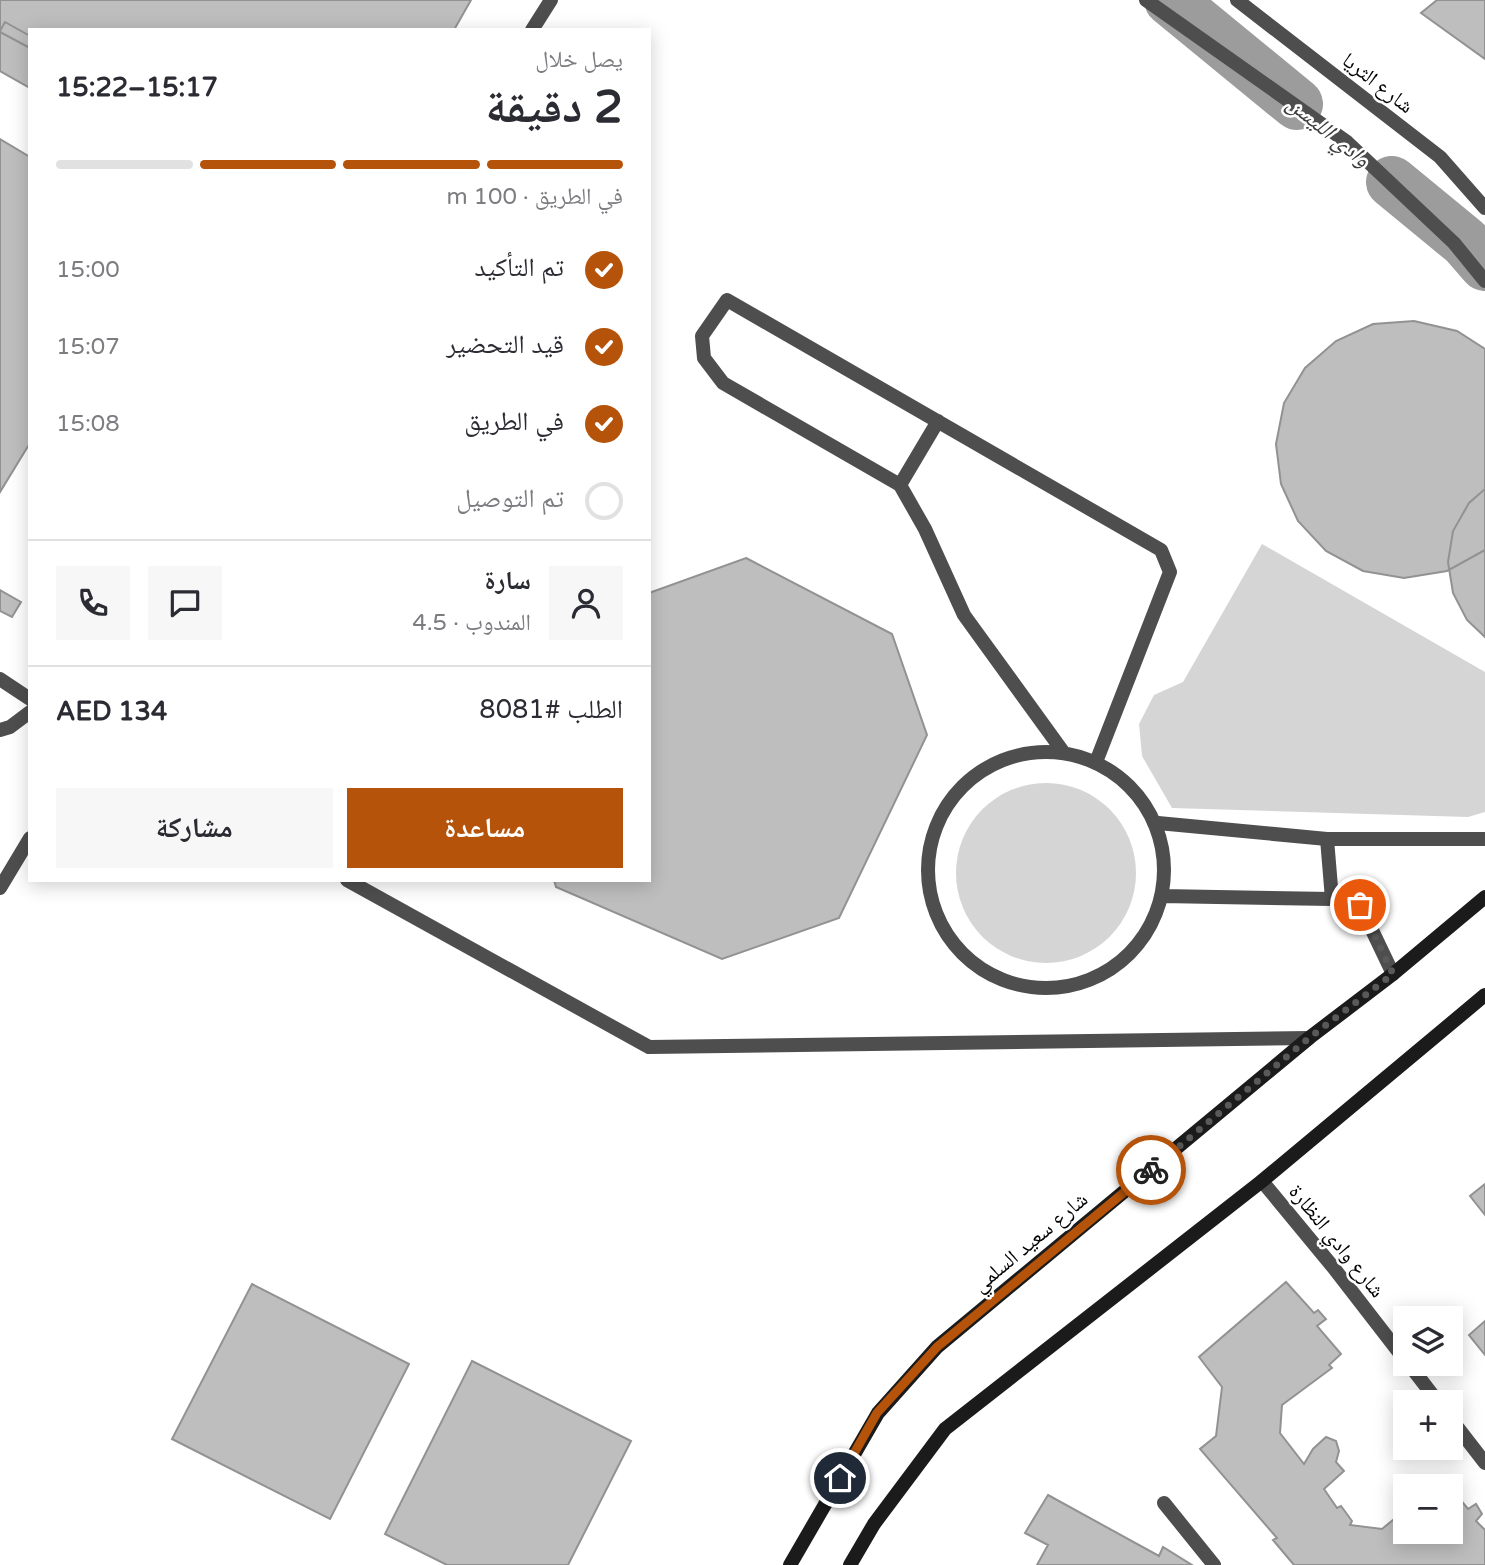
<!DOCTYPE html>
<html lang="ar">
<head>
<meta charset="utf-8">
<style>
  :root { --surface:#fff; --page:#f7f7f7; --text:#2b2b33; --muted:#7c7c81; --line:#e1e1e2; --accent:#b45309 }
  body { margin:0; font-family:"Varela Round","Noto Naskh Arabic",sans-serif; background:var(--page); color:var(--text); direction:rtl; height:100vh; display:flex; flex-direction:column; font-size:26px; white-space:nowrap }
  * { box-sizing:border-box; margin:0 }
  p { font-size:23px; color:var(--muted) }
  .icon { flex:none; width:38px; height:38px; fill:none; stroke:currentColor; stroke-width:2; stroke-linecap:round; stroke-linejoin:round }
  .map { position:relative; flex:1; overflow:hidden; direction:ltr }
  .panel { position:absolute; left:28px; top:28px; width:623px; height:854px; display:flex; flex-direction:column; background:var(--surface); border-radius:0px; box-shadow:0 4px 18px #0003; direction:rtl }
  .panel>* { flex:none }
  .buttons { position:absolute; left:1393px; top:1306px; display:grid; gap:14px }
  .buttons a { display:grid; place-items:center; width:70px; height:70px; border-radius:0px; background:var(--surface); box-shadow:0 4px 18px #0003; font-size:35px }
  .pin { position:absolute; display:grid; place-items:center; width:60px; height:60px; color:#fff; margin:-30px; border:4px solid #fff; border-radius:50%; box-shadow:0 2px 7px #0007 }
  .courier { position:absolute; display:grid; place-items:center; width:70px; height:70px; margin:-35px; border:5px solid #b45309; border-radius:50%; background:#fff; color:#222; box-shadow:0 2px 9px #0007 }
  .headline em { font-style:normal; font-weight:700 }
  .headline div { display:flex; flex-direction:column-reverse }
  .headline { display:flex; align-items:center; justify-content:space-between; height:119px; padding:0 28px }
  h1 { font-size:46px; font-weight:700; line-height:52px }
  .bar { display:grid; grid-template-columns:repeat(4,1fr); gap:10px 7px; align-content:center; height:84px; padding:0 28px }
  .bar i { height:9px; border-radius:5px; background:var(--line) }
  .bar .selected { background:var(--accent) }
  .bar p { grid-column:span 4 }
  .line { display:flex; align-items:center; gap:18px; padding:0 28px; border-top:2px solid var(--line) }
  .line div { flex:1 }
  .round { display:grid; place-items:center; flex:none; width:74px; height:74px; border-radius:0px; background:var(--page) }
  ol { padding:0 28px; list-style:none }
  li { display:flex; align-items:center; gap:21px; height:77px }
  li p { margin-inline-start:auto }
  li .icon { padding:7px; border-radius:50%; background:var(--accent); color:#fff; stroke-width:4 }
  li:last-child { color:var(--muted) }
  li i { width:38px; height:38px; border:4px solid var(--line); border-radius:50% }
  .primary-button { display:flex; gap:14px; margin-top:auto; padding:14px 28px }
  .primary-button a { flex:1; height:80px; border-radius:0px; background:var(--accent); color:#fff; font-size:28px; font-weight:700; line-height:80px; text-align:center }
  .primary-button a+a { background:var(--page); color:var(--text) }
  .map>svg:first-child { display:block }
  .green { fill:#d5d5d5 }
  .lines { fill:none; stroke-linecap:round; stroke-linejoin:round }
  .river { stroke:#9c9c9c; stroke-width:52 }
  .building { fill:#bebebe; stroke:#929292; stroke-width:2 }
  .lane { stroke:#4e4e4e; stroke-width:14 }
  .street { stroke:#4e4e4e; stroke-width:14 }
  .secondary { stroke:#1b1b1b; stroke-width:14 }
  .done { stroke:#595959; stroke-width:7; stroke-dasharray:0 12.6 }
  .route { stroke:#b45309; stroke-width:9 }
  .labels { text-anchor:middle; stroke-width:5; stroke-linejoin:round; paint-order:stroke }
  .street-label { font-size:21px; fill:#000; stroke:#fff }
  .water-label { font-size:23px; font-style:italic; fill:#3d3d3d; stroke:#fff }
</style>
</head>
<body>
<div class="map">
<svg width="1485" height="1565" viewBox="0 0 1485 1565">
  <rect width="100%" height="100%" fill="#fff"/>
  <path class="green" d="M1262,544l223,128v140l-17,5 -296,-9 -30,-52 -3,-32 15,-29 29,-13z
    M956 873a90 90 0 1 1 180 0a90 90 0 1 1-180 0Z"/>
  <g class="lines">
    <path class="river" d="M1170,0l127,104
      M1392,182l73,60 20,23"/>
  </g>
  <path class="building" d="M0,0h471l-17,30h-424v18l-30,-16z
    M1437,0h48v59l-64,-46z
    M5,22l25,14v52l-30,-17v-40z
    M0,139l30,18v286l-30,49z
    M1414,321l43,10 28,18v201l-38,21 -43,7 -41,-7 -37,-20 -28,-30 -17,-37 -5,-40 8,-41 21,-35 31,-27 37,-17z
    M1485,489v148l-18,-17 -14,-27 -5,-31 5,-31 16,-28z
    M746,558l146,76 35,101 -88,183 -117,41 -166,-72 -2,-7h95v-287z
    M0,590l21,12 -9,15 -12,-6z
    M1485,1184v31l-15,-19z
    M1286,1282l28,31 4,-3 8,9 -9,7 24,28 -12,11 3,3 -50,37 -2,28 24,31 9,-15 13,-12 10,4 3,10 -3,11 8,9 -20,18 13,19 4,-2 11,15 -2,4 32,4 23,-19v21h46v-43l17,21 8,-5 6,10 -6,7 9,9v35h-191l-21,-25 4,-2 -77,-89 16,-13 6,-49 -23,-30z
    M252,1284l157,80 -79,155 -158,-80z
    M1485,1321v34l-16,-20z
    M472,1361l159,80 -63,124h-121l-62,-31z
    M1048,1495l111,61 4,-9 29,18h-155l11,-20 -23,-12z"/>
  <g class="lines">
    <path class="lane" d="M532,30l19,-30
      M900,485l38,-64
      M0,679l30,20
      M0,730l10,-3 20,-15
      M928 870a118 118 0 1 1 236 0a118 118 0 1 1-236 0Z
      M1064,753l-100,-138 -39,-86 -25,-44 -177,-102 -19,-25 -2,-22 25,-36 434,250 9,22 -74,190
      M1158,823l169,16h158
      M1327,839l5,60
      M347,880l302,167 660,-9
      M0,888l30,-50
      M1162,896l170,3 28,6 33,69
      M1164,1503l50,62"/>
    <path class="street" d="M1146,0l201,142 107,101 31,38
      M1237,0l203,157 45,51
      M1262,1181l71,86 72,93
      M1408,1363l30,39
      M1451,1419l34,44"/>
    <path class="secondary" d="M790,1565l88,-152 59,-66 372,-309 84,-64 92,-77
      M850,1565l24,-41 71,-95 317,-248 223,-186"/>
  </g>
  <g class="lines">
    <path class="done" d="M1151,1170l158,-132 84,-64 -33,-69"/>
    <path class="route" d="M840,1478l37,-65 60,-66 214,-177"/>
  </g>
  <g class="labels">
    <g class="street-label">
      <text transform="translate(1378 83) rotate(38)" y="7">شارع الثريا</text>
      <text transform="translate(1337 1241) rotate(51)" y="7">شارع وادي النظارة</text>
      <text transform="translate(1030 1242) rotate(-40)" y="7">شارع سعيد السلمي</text>
    </g>
    <g class="water-label">
      <text transform="translate(1329 131) rotate(39)" y="8">وادي الليسن</text>
    </g>
  </g>
</svg>
<div class="buttons">
<a><svg class="icon" aria-label="layers" viewBox="0 0 24 24"><path d="M12 4l9 5-9 5-9-5zM3 14l9 5 9-5"/></svg></a>
<a>+</a>
<a>−</a>
</div>
<div class="pin" style="left:1360px;top:905px;background:#ea580c"><svg class="icon" aria-label="bag" viewBox="0 0 24 24"><path d="M5 8h14l-1 12H6zM9 8a3 3 0 0 1 6 0"/></svg></div>
<div class="pin" style="left:840px;top:1478px;background:#1f2937"><svg class="icon" aria-label="home" viewBox="0 0 24 24"><path d="M3 11l9-7 9 7M6 9v11h12V9"/></svg></div>
<div class="courier" style="left:1151px;top:1170px"><svg class="icon" aria-label="bike" viewBox="0 0 24 24"><circle cx="6" cy="16" r="4"/><circle cx="18" cy="16" r="4"/><path d="M6 16l4-8h5l3 8M10 8l3 8H6M13 5h3"/></svg></div>
<section class="panel">
<div class="headline"><div><h1>2 دقيقة</h1><p>يصل خلال</p></div><em>15:17–15:22</em></div>
<div class="bar"><i class="selected"></i><i class="selected"></i><i class="selected"></i><i></i><p>في الطريق · 100 m</p></div>
<ol>
<li><svg class="icon" aria-label="check" viewBox="0 0 24 24"><path d="M5 12l5 5 9-10"/></svg>تم التأكيد<p>15:00</p></li>
<li><svg class="icon" aria-label="check" viewBox="0 0 24 24"><path d="M5 12l5 5 9-10"/></svg>قيد التحضير<p>15:07</p></li>
<li><svg class="icon" aria-label="check" viewBox="0 0 24 24"><path d="M5 12l5 5 9-10"/></svg>في الطريق<p>15:08</p></li>
<li><i></i>تم التوصيل</li>
</ol>
<div class="line" style="height:126px"><a class="round"><svg class="icon" aria-label="person" viewBox="0 0 24 24"><circle cx="12" cy="8" r="4"/><path d="M4 21q1-7 8-7t8 7"/></svg></a><div><b>سارة</b><p>المندوب · 4.5</p></div><a class="round"><svg class="icon" aria-label="chat" viewBox="0 0 24 24"><path d="M4 5h16v11H9l-5 4z"/></svg></a><a class="round"><svg class="icon" aria-label="phone" viewBox="0 0 24 24"><path d="M5 4h4l2 5-3 2q2 4 5 5l2-3 5 2v4C11 20 4 13 5 4z"/></svg></a></div>
<div class="line" style="height:91px"><div>الطلب #8081</div><b>AED 134</b></div>
<div class="primary-button"><a>مساعدة</a><a>مشاركة</a></div>
</section>
</div>
</body>
</html>
